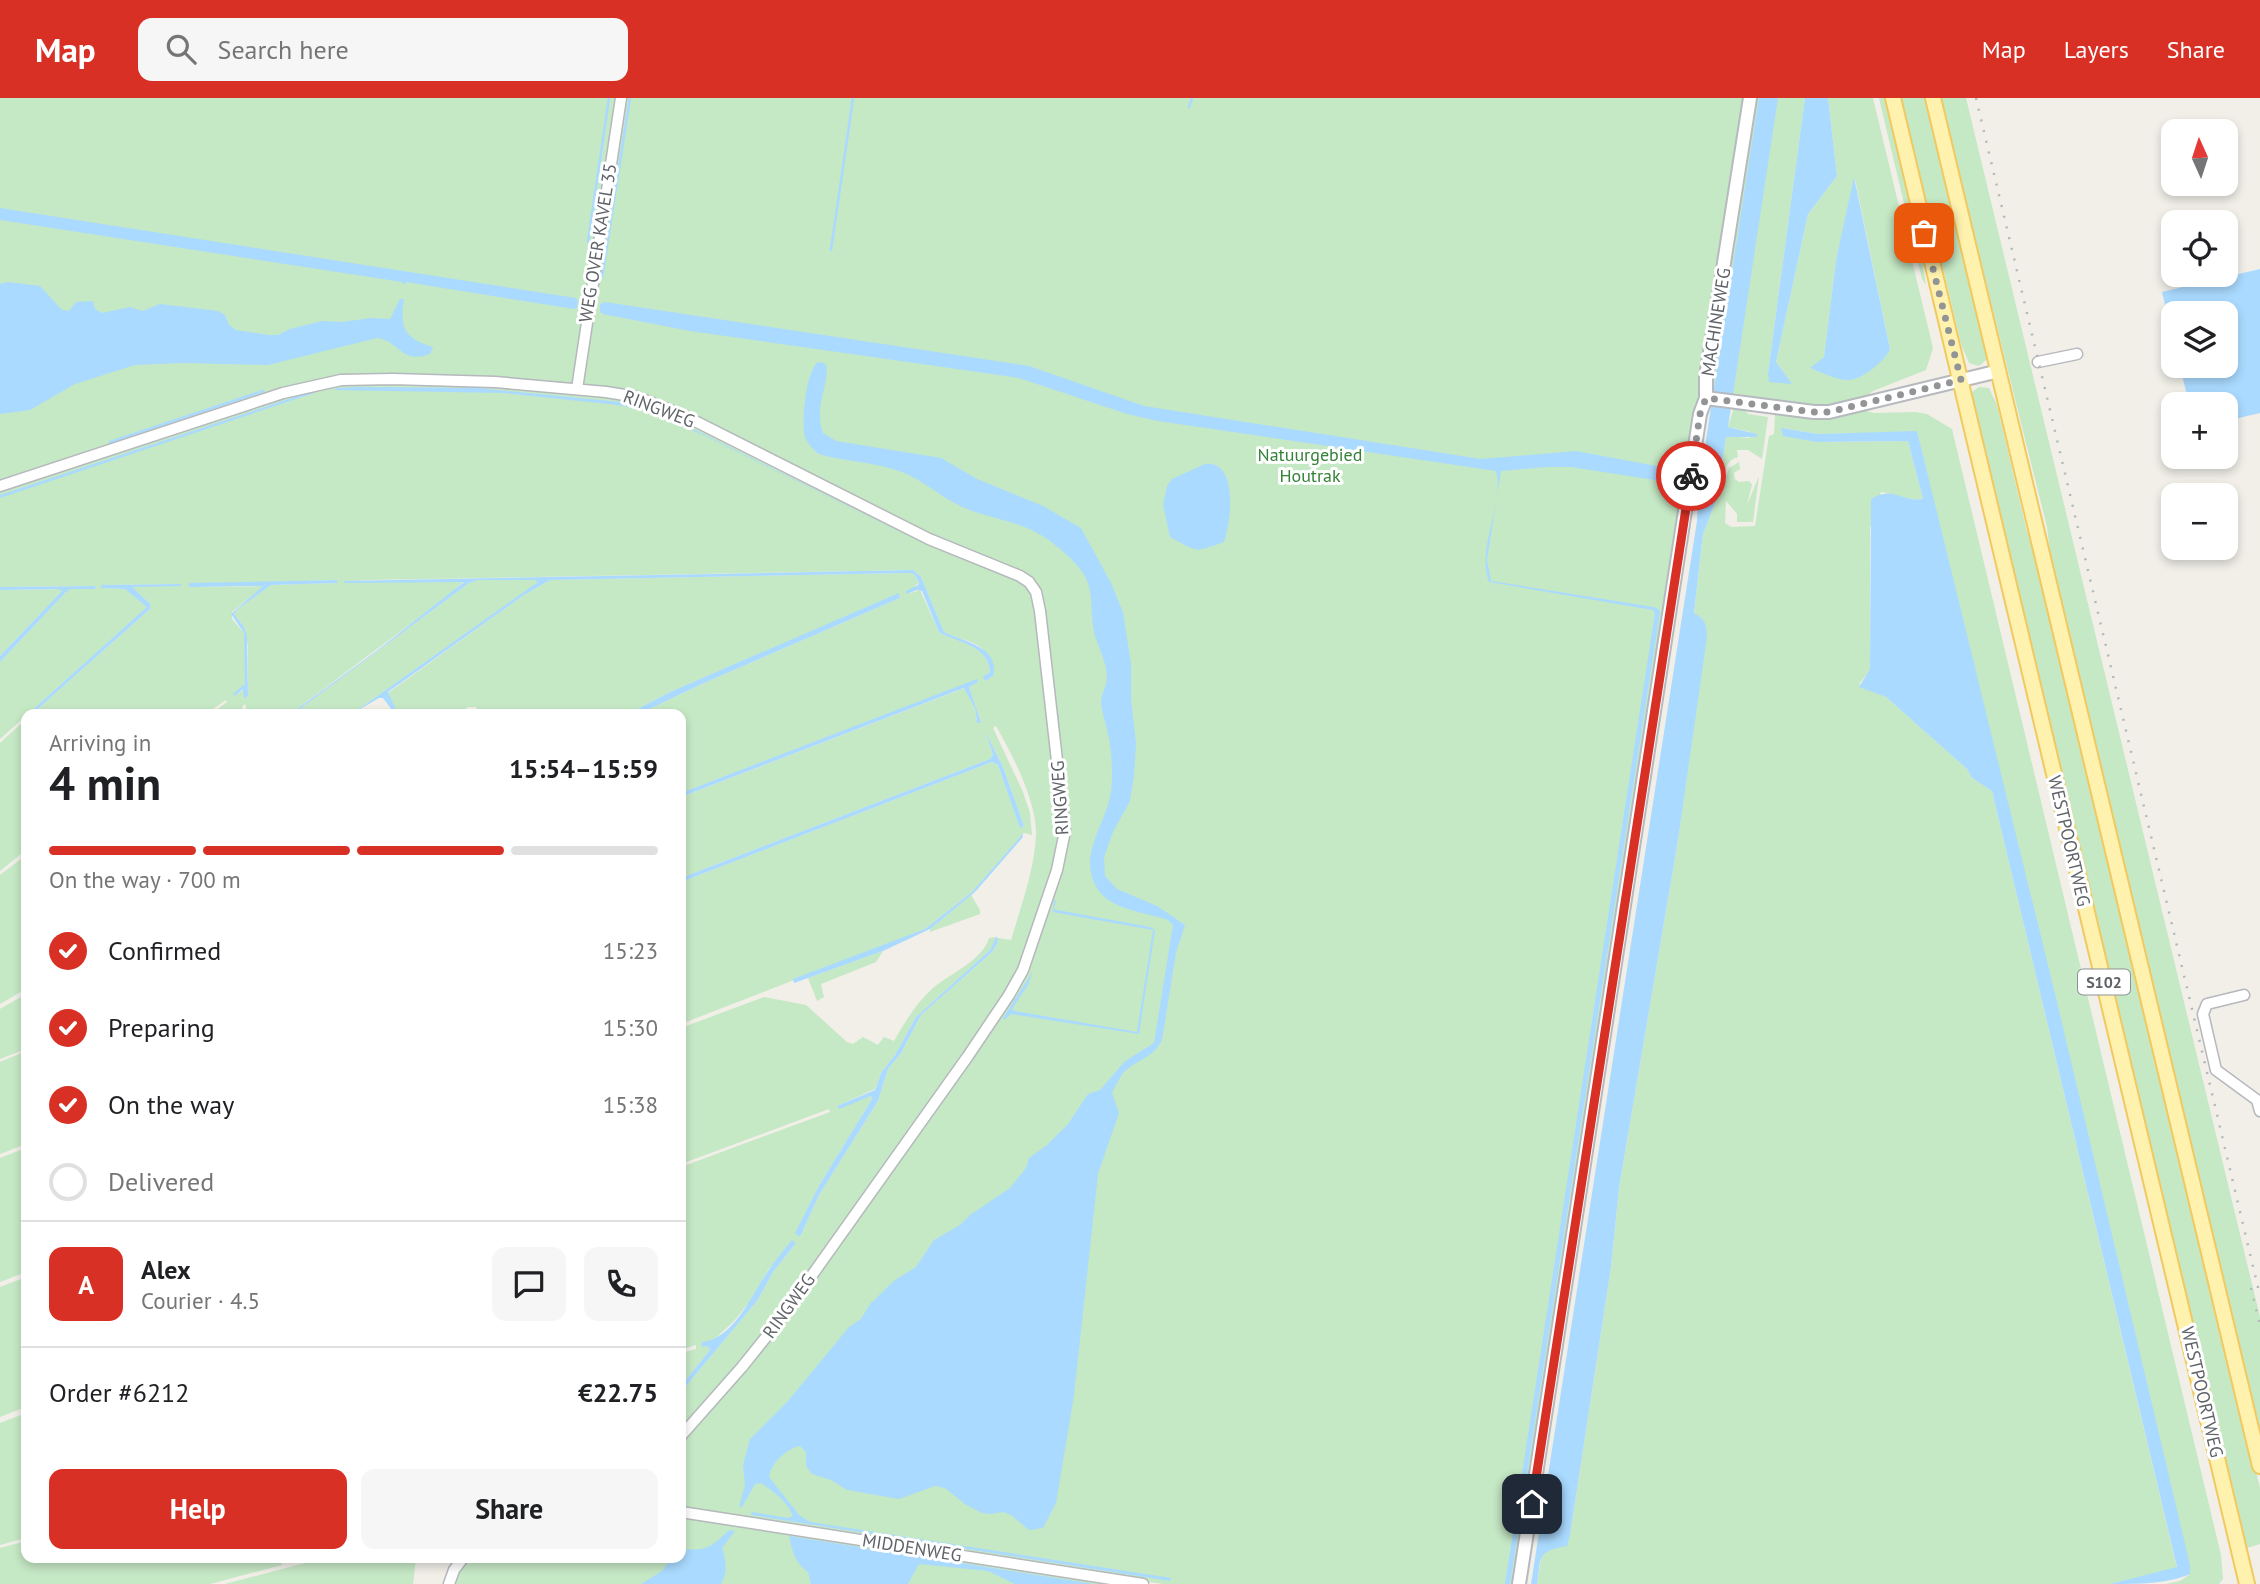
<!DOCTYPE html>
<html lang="en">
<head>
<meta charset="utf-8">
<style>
  :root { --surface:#fff; --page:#f6f6f6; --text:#202124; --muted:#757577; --line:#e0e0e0; --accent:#d93025 }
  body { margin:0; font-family:"PT Sans",sans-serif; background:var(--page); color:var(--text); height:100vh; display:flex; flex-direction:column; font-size:26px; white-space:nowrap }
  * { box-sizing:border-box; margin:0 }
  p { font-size:23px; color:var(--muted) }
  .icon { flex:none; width:38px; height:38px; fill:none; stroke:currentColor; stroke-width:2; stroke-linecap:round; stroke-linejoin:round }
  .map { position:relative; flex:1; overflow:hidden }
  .panel { position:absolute; left:21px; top:611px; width:665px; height:854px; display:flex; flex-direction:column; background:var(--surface); border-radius:14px; box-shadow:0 4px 10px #0003 }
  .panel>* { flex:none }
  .needle { width:46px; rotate:357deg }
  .buttons { position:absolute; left:2161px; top:21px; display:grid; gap:14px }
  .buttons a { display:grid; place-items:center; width:77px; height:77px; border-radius:14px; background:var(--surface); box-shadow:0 4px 10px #0003; font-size:35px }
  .pin { position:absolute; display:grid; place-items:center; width:60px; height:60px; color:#fff; margin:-30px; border-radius:14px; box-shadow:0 4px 10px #0006 }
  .courier { position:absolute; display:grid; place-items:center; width:70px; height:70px; margin:-35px; border:5px solid #d93025; border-radius:50%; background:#fff; color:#222; box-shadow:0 2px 9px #0007 }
  .summary em { font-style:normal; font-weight:700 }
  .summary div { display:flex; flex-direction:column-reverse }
  .summary { display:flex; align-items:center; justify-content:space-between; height:119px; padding:0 28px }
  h1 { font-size:46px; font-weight:700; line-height:52px }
  .bar { display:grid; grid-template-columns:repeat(4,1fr); gap:10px 7px; align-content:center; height:84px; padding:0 28px }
  .bar i { height:9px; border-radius:5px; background:var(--line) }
  .bar .selected { background:var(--accent) }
  .bar p { grid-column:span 4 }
  .line { display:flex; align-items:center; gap:18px; padding:0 28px; border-top:2px solid var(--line) }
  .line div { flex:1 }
  .round { display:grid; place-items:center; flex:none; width:74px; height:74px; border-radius:14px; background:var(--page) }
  ol { padding:0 28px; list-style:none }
  li { display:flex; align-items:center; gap:21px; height:77px }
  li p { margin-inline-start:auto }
  li .icon { padding:7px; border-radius:50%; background:var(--accent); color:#fff; stroke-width:4 }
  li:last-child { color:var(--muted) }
  li i { width:38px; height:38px; border:4px solid var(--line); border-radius:50% }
  .cta { display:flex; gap:14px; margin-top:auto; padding:14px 28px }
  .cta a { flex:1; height:80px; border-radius:14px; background:var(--accent); color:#fff; font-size:28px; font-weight:700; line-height:80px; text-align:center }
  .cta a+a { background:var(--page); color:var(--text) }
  header { display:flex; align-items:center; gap:42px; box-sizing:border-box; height:98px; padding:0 35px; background:var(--accent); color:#fff }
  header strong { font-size:33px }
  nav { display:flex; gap:38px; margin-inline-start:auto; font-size:24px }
  .search { width:490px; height:63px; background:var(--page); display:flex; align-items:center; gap:18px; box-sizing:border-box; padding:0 24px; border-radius:14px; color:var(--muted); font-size:26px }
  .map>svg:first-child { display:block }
  .green { fill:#c5e8c5; fill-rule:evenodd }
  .water { fill:#aadaff }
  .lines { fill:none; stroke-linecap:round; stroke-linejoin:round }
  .stream { stroke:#aadaff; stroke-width:2.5 }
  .street-casing { stroke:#b5b8bc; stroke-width:13 }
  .secondary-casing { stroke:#b6babf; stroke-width:16 }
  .primary-casing { stroke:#f2c960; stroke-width:18 }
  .street { stroke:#fff; stroke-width:10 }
  .secondary { stroke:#fff; stroke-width:12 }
  .primary { stroke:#fff2af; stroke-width:14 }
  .rail { stroke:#b6b7b8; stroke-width:2.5; stroke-dasharray:2 9; stroke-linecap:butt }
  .done { stroke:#929495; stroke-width:7; stroke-dasharray:0 12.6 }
  .route { stroke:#d93025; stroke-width:9 }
  .labels { text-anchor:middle; stroke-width:6; stroke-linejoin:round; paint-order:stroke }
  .shield { fill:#fff; stroke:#8f9295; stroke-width:2 }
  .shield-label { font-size:16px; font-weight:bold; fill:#5f6368 }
  .street-label { font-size:18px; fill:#5f6368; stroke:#fff }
  .park-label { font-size:18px; fill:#348238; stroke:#fff }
</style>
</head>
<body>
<header>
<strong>Map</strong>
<div class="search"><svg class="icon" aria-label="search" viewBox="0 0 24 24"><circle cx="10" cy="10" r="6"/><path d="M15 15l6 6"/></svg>Search here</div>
<nav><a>Map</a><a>Layers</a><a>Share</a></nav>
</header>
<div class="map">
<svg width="2260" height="1486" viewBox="0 0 2260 1486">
  <rect width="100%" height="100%" fill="#f1efe8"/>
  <path class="green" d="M0,0h1745l-229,1486h-353l-482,-75v-117l76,-91 16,-29 23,-29 -4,-2 -24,29 -18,31 -16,20 -27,25 3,4 -29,36v-33l15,-4v-4l-15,5v-183l149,-55 -1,-3 -148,55v-136l83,-31 42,8 41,37 6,2 10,-7 15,8 6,-8 10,4c11,-19 22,-38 39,-53 18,-15 49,-27 56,-50l7,-1 -6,13 -74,67 -21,38 -14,18 -6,16 -38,17 2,2 32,-12 1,3 -52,85 -24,49 4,4 19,-42 59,-94 10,-32 13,-16 20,-38 71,-63 5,-8 1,-6 13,2c10,-34 24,-71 25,-107 0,-33 -24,-79 -40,-107l-3,2 30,64 7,21 2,22 -8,-2 -52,59 -47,37 -244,95v-142l311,-120 6,3 22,62 4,-1 -21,-59 -18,-36 8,24 -3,4 -309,119v-81l284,-109 10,20 2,14h4l-12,-35 8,-5v-2l-296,113v-79h-42l65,-31 196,-85 -1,-4 -229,98 -42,22h-148l-4,-7h-8l-10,7h-60l-10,-21 136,-98 26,-15 359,-7 5,1 5,8 -11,12 12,-4 19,42c19,11 50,13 51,40l-6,5 2,3 7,-4c-7,-38 -19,-30 -49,-44l-23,-55 -8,-7 -546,10 -23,2 120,-1 -15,14 -159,119h-45l1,-9h-3l-2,9h-30l16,-12 -1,-2 -20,14h-174l118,-105v-5l-19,-17 50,-3 -79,1 -1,3 24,1 23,18 -148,132v-77l65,-69 4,-4h26l1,-3 -96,1zM336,482l1,3 -66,2 -34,25 -3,4 10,13 4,19v50l-4,1v-8l-9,7 10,-12 1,-26 -2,-25 -12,-14v-7l32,-26 -60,1 -14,-3z
    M1753,0h52l-37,275 23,10 -15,-21 32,-148 29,-38 -9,-78h45l60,250 -7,22 -53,21 -9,7 -40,9 -114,-17zM1855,81l35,170 -79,20 13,-12 12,-97z
    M1879,0h8l30,131 9,56 -4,-6z
    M1898,0h30l59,254 -1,8 -7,6 -10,-3 -8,-19 -17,-72 -16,-45z
    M1940,0h26l294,1219v111l-208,-859 -5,-42z
    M1979,289l10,1 8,17 30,127 14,40 219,916v56l-13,4 -15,-65 -15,-44 -246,-1037 1,-10z
    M1734,309l10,1 4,6 20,3 -6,42 -14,-9h-11l1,7c-13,4 -13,13 -14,26l5,-15 10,-6 1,7 -6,4 1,6 4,3 10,-1 3,3 -5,21 12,-29 -6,46h-16v-8l-11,-13 -1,22 6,4 24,-1 14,-90 5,-2 1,-19 3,-3 44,6 36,-9 16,4 41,-1 12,2 25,15 269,1126 2,24 -4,5h-53l14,-3 10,-7 -273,-1142 -99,2 -37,-6 36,14 91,-1 15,58c-16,2 -26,-5 -42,-7l-11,36v142l-11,14 27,13 81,72 5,9 20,13 185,777 -67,16h-573l5,-30 28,-19 41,-268 8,-79 59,-348 28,-203 -12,-23 9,-80 14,-36 9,-62 24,2 1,-6 -23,-5z
    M478,482h57l4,2 -187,132h-59l176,-131z
    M62,491v2l-62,65v-66z
    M26,621v131l-26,21v-128z
    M26,757v134l-26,15v-129z
    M971,797l9,15v4l-50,18v-3z
    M883,853l-7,11 -55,22 3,13 -7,4 -9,-23z
    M26,896v55l-26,10v-50z
    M26,953v93l-26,10v-92z
    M26,1050v124l-26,10v-124z
    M26,1179v130l-26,10v-130z
    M26,1315v125l-26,7v-122z
    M681,1417l444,69h-673l10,-20 6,-6h213z
    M26,1443v17h254l2,7 -72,19h-210v-36z
    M324,1460h92l-3,26h-188z"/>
  <path class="water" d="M1759,0h19l-50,329 29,7v3h-31l-9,61 -14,36 -9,79c11,6 13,12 13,24l-29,203 -59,348 -8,79 -41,268 -3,11c-31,6 -25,9 -30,38h-6l166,-1063 2,-36z
    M1805,0h23l9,78 -29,38 -32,148 16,22 -23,-2 -1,-9z
    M1854,79l36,172c-5,12 -26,29 -40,31 -12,1 -29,-8 -40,-12l14,-11 12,-97z
    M0,110l576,90 2,3 -1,7 -3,1 -168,-27 -2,3 -2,-3 -402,-62z
    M2260,171v144l-34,8v-17h-37l-9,-38h46v-53h-52l-1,25 -11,-46z
    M8,184l32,4 22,24 7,1 7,-9 17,-1 2,8 7,4 28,-6 13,4 17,-7 58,7 7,4 4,10 7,5 33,5h9l12,-6 32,-8 19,1 31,-4 18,1 10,-20h4c-5,30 2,40 29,48l-3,7c-30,11 -29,-13 -53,-16l-109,27 -86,-2 -47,2 -60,19 -45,26 -30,4v-130z
    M605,204l424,64 115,40 337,53 95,-8 102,19v12l-4,1 -103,-16h-23l-47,4 -14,89 4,21 162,26 4,1 3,4 -150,972h-5l150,-971 -2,-3 -164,-28c-13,-35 16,-78 7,-111l-338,-50 -31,-7 -108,-36 -329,-47 -87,-17 -3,-2v-8z
    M818,264l6,1 3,4c0,23 -13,42 -4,66l13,8 105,17 36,21 66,27 38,22 30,55 12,29 8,52v35l5,45 -2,31 -4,26 -17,31 -9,25 1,19 12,13 40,17 28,19 -9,28 -14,87c-9,19 -27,20 -39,33 -4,6 -8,14 -11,20l7,20 -21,61 -24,221 -18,108 -13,25 -14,2 -18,-15 -8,-3 -12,2 -9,-1 -17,-9 -20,-16 -10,-2 -36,13 -52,-9 -16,-10 -19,-6 -6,-8v-14l-6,-6c-13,2 -29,17 -31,31l30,38 11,7 361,56 -1,3 -419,-66 1,-3 36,6 5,-2c-4,-13 -21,-26 -32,-33l-6,1 -13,23h-3l6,-22 -2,-20 7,-26 38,-38 61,-74 12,-8 9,-15 25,-24 21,-13 18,-27 26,-15 10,-10 40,-27 16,-20 3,-10 18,-13 21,-21 20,-30 12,-4 25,-29 29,-18 19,-118 -5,-5c-23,-8 -58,-10 -71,-32 -20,-33 9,-63 14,-96 2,-17 1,-41 -3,-58 -2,-10 -6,-21 -7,-31 0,-9 6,-18 6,-26 0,-13 -8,-29 -12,-41 -8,-33 5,-50 -25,-78 -36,-35 -55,-33 -98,-47 -26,-9 -45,-29 -70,-39 -26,-10 -56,-10 -83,-18 -6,-5 -11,-9 -14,-17 -4,-15 1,-66 13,-75z
    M358,289l120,1 152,15 21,7 46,21 214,107 -206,-102 -60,-26 -27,-5 -114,-12 -169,-3 1,-2z
    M313,293l1,2 -314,105v-3z
    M1781,330l37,6 99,-3 140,571 133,563v9c-23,10 -53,10 -80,10l67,-17 -185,-776 -20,-13 -5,-9 -81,-72 -27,-10 11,-18 1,-170c23,-14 29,3 52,0l-15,-58 -91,1 -34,-6z
    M1205,366c34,-4 26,59 19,78 -31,11 -26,10 -54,-5l-7,-32 4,-19 5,-7z
    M913,472l8,7 23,55c18,9 57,15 49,44l-8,5 -2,-4 7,-5c-1,-27 -33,-29 -51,-40l-17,-41 -5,-1 -10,4 -1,-3 12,-6 1,-3 -5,-8 -5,-1 -359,7 -26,15 -136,97 10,22h-3l-12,-16h-4l-27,16 186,-132 -3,-2h-57l-9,3 -176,131h-3l85,-62 89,-70 -120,1v-2z
    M337,482v3l-66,2 -34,25 -3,4 10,13 3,9 1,60 -4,2 -1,-9 -8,7 -2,-2 12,-10 -1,-51 -13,-19 32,-28 -74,1v-4z
    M181,486v2l-49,1 18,17v5l-118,105h-4l119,-107 -22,-18 -24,-1v-3z
    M96,488l-1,3h-25l-5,4 -65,69v-6l62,-65 -4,-2 -58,1v-3z
    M899,495l1,5 -196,85 -65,31h-11l42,-22z
    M977,581l1,3 -9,5 12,35 -4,1 -2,-15 -11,-20 -283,109v-4z
    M985,633l18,36 21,59 -4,2 -22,-63 -6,-3 -311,120v-4l309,-119 3,-4z
    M1022,735l1,4 -48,55 -45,37 -47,22 -89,32 -1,-4 132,-50 47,-37 49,-56z
    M1054,802l2,1 -2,8 3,1 93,17 5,3 -16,104 -128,-20 -7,6 -1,-2 30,-47 -5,14 -16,24 2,2 123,21 16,-102 -100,-18z
    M996,839l2,1 -1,6 -5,8 -71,63 -20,38 -13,16 -10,32 -59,94 -19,42 -5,-4 25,-49 52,-85 -1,-3 -32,13 -2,-3 38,-16 6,-17 14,-18 21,-38 74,-67z
    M792,1142l4,3 -23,29 -16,29 -76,91v-6l29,-36 -3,-4 -5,1v-5c33,-4 49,-47 66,-71 7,-11 16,-21 24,-31z
    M729,1432l6,1 -13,17c4,11 6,25 -1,36h-80l21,-13 9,-13h10v-7c8,-3 16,0 24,-3 9,-3 17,-11 24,-18z
    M789,1438l305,48h-79l-27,-13 -69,-7 -11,20h-97l-3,-12c-13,-9 -16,-21 -19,-36z"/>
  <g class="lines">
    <path class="stream" d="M1189,9l3,-9
      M588,144l21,-144
      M831,152l22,-152
      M602,179l28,-179
      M110,344l153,-51"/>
    <g class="street-casing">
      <path id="street" d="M2038,264l39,-8
        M577,291l44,-291
        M0,388l283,-93 58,-13 52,-1 102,3 111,10 31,5 46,18 246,124 91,37 9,6 7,10 4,19 25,220 -8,39 -34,100 -14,25 -41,61 -185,260 -41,51 -61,69
        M2244,897l-37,9 -4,10 13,56 41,30 3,11
        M681,1414l462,72
        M449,1486l5,-14 9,-12"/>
    </g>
    <g class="secondary-casing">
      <path id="secondary" d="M1706,300l108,14h15l170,-41
        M1519,1486l181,-1170 6,-16v-21l44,-279"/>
    </g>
    <g class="primary-casing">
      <path id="primary" d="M1893,0l354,1486
        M1933,0l327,1368"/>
    </g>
    <use href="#street" class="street"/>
    <use href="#secondary" class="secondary"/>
    <use href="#primary" class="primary"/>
    <path class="rail" d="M1976,0l284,1198
      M2251,1190l9,37"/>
  </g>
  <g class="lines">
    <path class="done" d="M1691,378l9,-62 6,-16 108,14h15l132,-32 -37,-147"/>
    <path class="route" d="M1532,1406l159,-1028"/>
  </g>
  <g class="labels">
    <rect class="shield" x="2078" y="871.5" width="52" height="25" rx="5"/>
    <g class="shield-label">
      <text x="2104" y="890">S102</text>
    </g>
    <g class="street-label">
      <text transform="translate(598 145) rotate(-81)" y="6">WEG OVER KAVEL 35</text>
      <text transform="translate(1716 224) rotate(-81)" y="6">MACHINEWEG</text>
      <text transform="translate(659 311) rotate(21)" y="6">RINGWEG</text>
      <text transform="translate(1060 700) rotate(-94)" y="6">RINGWEG</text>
      <text transform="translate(2069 743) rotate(77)" y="6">WESTPOORTWEG</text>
      <text transform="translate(789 1208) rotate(-54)" y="6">RINGWEG</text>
      <text transform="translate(2202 1294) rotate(77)" y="6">WESTPOORTWEG</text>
      <text transform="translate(912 1450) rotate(9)" y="6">MIDDENWEG</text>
    </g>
    <g class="park-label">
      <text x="1310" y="363">Natuurgebied<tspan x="1310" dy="21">Houtrak</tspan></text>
    </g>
  </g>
</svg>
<div class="buttons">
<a><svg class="needle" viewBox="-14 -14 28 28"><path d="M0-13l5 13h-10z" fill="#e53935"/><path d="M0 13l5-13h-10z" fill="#757577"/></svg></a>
<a><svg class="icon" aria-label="locate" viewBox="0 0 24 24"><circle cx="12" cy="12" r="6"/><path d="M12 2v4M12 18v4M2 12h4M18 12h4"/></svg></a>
<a><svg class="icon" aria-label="layers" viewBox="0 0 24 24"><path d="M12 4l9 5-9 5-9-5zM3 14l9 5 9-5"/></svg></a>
<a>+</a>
<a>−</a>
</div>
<div class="pin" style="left:1924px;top:135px;background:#ea580c"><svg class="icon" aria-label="bag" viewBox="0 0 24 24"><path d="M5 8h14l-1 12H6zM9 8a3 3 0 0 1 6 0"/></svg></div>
<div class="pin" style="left:1532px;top:1406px;background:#1f2937"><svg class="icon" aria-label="home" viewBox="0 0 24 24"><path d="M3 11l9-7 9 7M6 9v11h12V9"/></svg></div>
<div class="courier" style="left:1691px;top:378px"><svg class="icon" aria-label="bike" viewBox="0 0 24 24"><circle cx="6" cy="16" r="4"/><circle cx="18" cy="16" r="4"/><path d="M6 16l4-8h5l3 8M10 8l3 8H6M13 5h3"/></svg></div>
<section class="panel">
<div class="summary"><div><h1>4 min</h1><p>Arriving in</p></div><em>15:54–15:59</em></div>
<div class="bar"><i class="selected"></i><i class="selected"></i><i class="selected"></i><i></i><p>On the way · 700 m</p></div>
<ol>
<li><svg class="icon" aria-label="check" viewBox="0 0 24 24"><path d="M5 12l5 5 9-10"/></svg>Confirmed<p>15:23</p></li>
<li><svg class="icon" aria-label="check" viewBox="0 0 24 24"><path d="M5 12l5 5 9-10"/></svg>Preparing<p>15:30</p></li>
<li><svg class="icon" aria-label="check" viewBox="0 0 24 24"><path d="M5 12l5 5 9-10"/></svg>On the way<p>15:38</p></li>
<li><i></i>Delivered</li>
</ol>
<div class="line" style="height:126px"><b class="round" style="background:var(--accent);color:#fff">A</b><div><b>Alex</b><p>Courier · 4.5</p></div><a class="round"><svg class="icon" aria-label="chat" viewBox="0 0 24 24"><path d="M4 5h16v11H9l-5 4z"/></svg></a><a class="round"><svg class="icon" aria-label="phone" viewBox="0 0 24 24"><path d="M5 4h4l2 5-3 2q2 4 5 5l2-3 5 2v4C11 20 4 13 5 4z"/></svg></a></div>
<div class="line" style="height:91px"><div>Order #6212</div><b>€22.75</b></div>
<div class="cta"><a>Help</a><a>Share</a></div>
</section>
</div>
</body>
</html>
